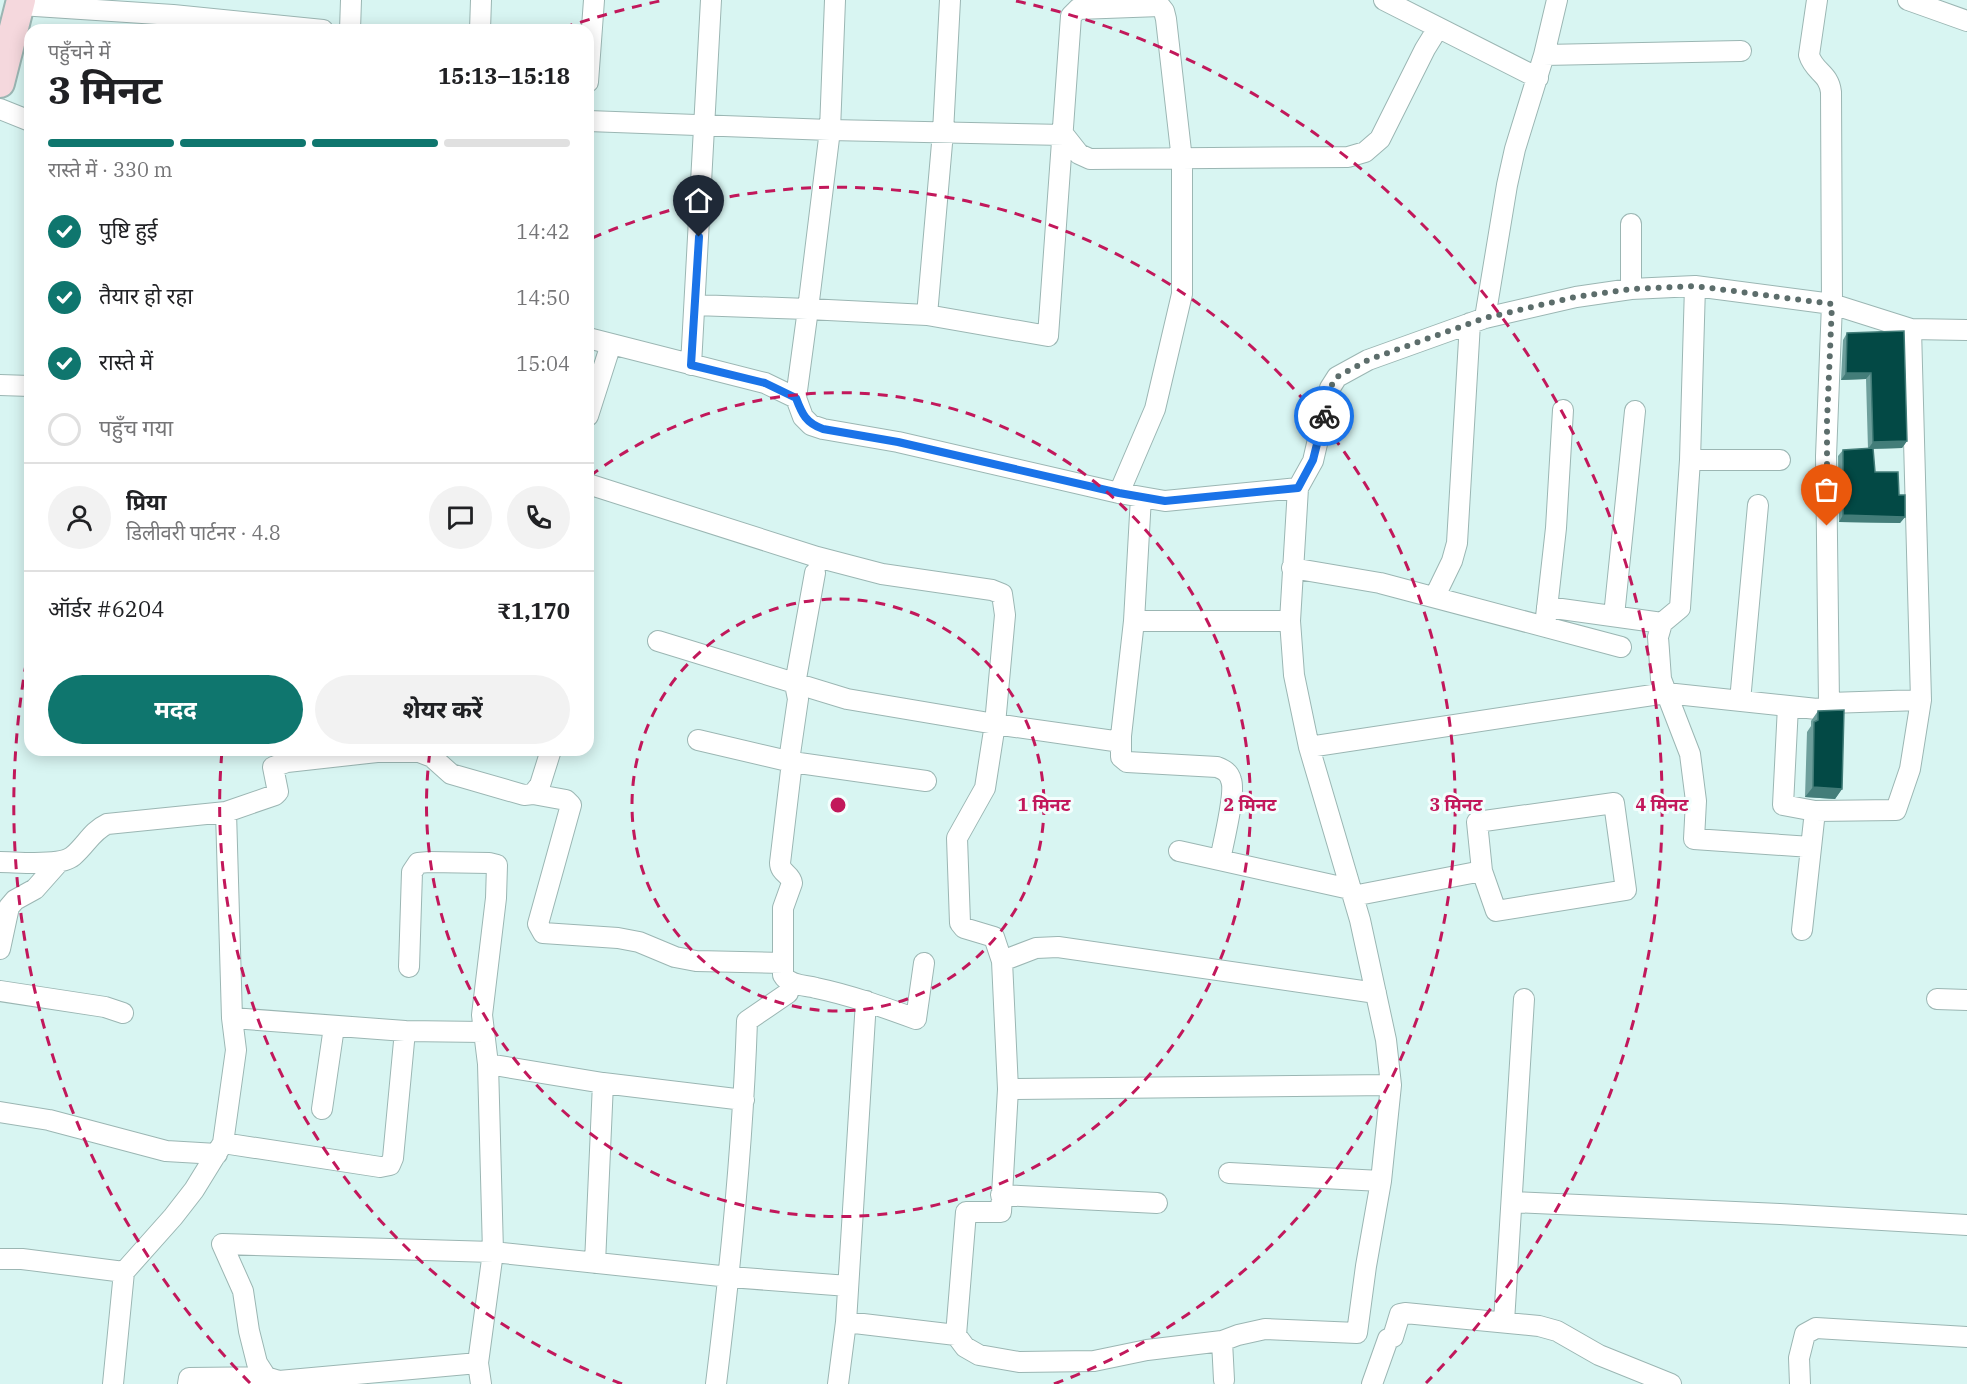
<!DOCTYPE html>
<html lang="hi">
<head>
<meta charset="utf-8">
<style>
  :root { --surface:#fff; --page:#f2f2f2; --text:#202124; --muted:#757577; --line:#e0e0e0; --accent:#0f766e }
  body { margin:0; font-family:"IBM Plex Serif","Noto Sans Devanagari",serif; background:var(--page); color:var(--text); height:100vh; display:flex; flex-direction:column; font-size:22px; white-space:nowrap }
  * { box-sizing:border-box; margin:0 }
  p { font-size:20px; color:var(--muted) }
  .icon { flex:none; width:33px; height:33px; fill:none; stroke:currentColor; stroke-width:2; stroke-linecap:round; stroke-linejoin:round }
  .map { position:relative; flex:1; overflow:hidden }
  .drawer { position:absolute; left:24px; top:24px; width:570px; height:732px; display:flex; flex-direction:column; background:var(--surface); border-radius:18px; box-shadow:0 3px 15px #0003 }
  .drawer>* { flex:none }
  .pin { position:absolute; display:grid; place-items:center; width:51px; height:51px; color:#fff; margin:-62px -26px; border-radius:50% 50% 50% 0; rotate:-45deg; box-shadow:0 0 6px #0007 }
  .pin .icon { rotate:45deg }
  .courier { position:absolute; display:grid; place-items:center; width:60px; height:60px; margin:-30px; border:4px solid #1a73e8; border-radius:50%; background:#fff; color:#222; box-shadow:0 2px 8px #0007 }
  .summary em { font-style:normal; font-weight:700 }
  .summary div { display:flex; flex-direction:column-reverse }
  .summary { display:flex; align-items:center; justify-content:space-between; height:102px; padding:0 24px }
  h1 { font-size:39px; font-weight:700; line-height:45px }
  .bar { display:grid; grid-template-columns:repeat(4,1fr); gap:9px 6px; align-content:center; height:72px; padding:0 24px }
  .bar i { height:8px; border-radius:4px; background:var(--line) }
  .bar .current { background:var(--accent) }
  .bar p { grid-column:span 4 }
  .line { display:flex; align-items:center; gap:15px; padding:0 24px; border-top:2px solid var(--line) }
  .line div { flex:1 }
  .round { display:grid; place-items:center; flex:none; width:63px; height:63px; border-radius:32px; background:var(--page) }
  ol { padding:0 24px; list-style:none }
  li { display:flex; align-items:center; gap:18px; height:66px }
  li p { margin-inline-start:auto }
  li .icon { padding:6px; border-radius:50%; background:var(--accent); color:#fff; stroke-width:4 }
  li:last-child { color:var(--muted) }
  li i { width:33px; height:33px; border:3px solid var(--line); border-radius:50% }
  .cta { display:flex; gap:12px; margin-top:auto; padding:12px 24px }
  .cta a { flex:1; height:69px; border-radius:36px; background:var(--accent); color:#fff; font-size:24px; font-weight:700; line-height:69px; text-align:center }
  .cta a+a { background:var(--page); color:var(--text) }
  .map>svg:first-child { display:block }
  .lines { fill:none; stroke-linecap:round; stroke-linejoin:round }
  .street-casing { stroke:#9bb6b3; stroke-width:22 }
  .secondary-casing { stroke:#9bb6b3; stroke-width:32 }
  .street { stroke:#fff; stroke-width:20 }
  .secondary { stroke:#f5d8dd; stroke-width:28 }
  .wall { fill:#6e9f9c }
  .shaded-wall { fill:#437d79 }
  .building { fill:#034945; stroke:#437d79; stroke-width:1.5 }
  .done { stroke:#5c6d6b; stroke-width:6; stroke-dasharray:0 10.8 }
  .route { stroke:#1a73e8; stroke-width:8 }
  .ring { fill:none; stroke:#c2185b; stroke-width:3; stroke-dasharray:10 8 }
  .centre { fill:#c2185b; stroke:#f3fefd; stroke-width:3 }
  .ring-label { font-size:18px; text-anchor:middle; font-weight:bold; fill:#c2185b; stroke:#f3fefd; stroke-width:6; stroke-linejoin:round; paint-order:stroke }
</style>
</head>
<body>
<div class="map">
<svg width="1967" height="1384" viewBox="0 0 1967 1384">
  <rect width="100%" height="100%" fill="#d8f5f2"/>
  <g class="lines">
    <g class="street-casing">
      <path id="street" d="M1384,0l154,78
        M1908,0l59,21
        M20,5l153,10 150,15
        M350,30l1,-30
        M480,30l1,-30
        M1544,55l197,-4
        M588,82l6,-82
        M0,109l30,12
        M588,121l242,9 234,5 15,19 11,5 258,-2 17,-5 15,-13 45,-90 13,-21
        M1631,224v65
        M1695,286l-5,174 -10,148 -18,15 -4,14 3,42 29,75 6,47 -2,38 117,8
        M695,305l113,4 22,-179 5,-130
        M927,315l16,-183 7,-132
        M1485,318l22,-133 8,-36 29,-94 13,-55
        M588,338l177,45 31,15 7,19 8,8 12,4 75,13 221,51 46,8 133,-13 15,-27 17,-73 7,-11 31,-17 117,-42 91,-21 55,-8 64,-3 137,18 79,25 56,1
        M691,365l20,-365
        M0,385l30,1
        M796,398l12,-89 119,6 121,21 23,-320 7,-7 82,-3 4,5 2,8 16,141v134l-27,115 -36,84
        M588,416l23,-72
        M1690,460h90
        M588,484l229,73 65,17 110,16 10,4 3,21 -10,109 -10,64 -28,50 3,85 4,5 30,9 8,24 6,128 -7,123h-35l-10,123 -110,-13
        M1141,497l-7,124 -13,115v21l6,5 90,5c7,3 12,5 14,13 5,13 -8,64 -11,80
        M1292,568l88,15 241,64
        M815,573l-20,111 3,15 -8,55 2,8 -12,101c0,10 11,11 12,20l-9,25v67c6,11 22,10 33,13 34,7 67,19 100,31l8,-56
        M1435,596l17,-35 5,-18 13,-220
        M1547,607l115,16
        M1614,616l21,-205
        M1134,621h156
        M1545,626l11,-98 7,-118
        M658,641l189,58 148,25 126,18
        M1740,701l18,-196
        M1829,703l92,-3
        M1788,706l-5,99 32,6
        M698,740l94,22 134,19
        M1309,747l357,-54 151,16 7,-1 5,-5 -3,-247 6,-152 -1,-212c-2,-19 -17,-20 -22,-37l8,-55
        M533,794l33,6 5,5 -33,119 5,9 75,5 21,4 36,15 21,4 87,2
        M1179,851l171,38
        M0,862c18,0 60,5 73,-6 13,-11 19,-25 34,-32l119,-12 49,-17 3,-3 -5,-25 14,-5 90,-10h42l13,5 19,17 73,21 9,-1 7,-9 11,-35
        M1353,896l129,-25 -5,-49 137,-19 12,87 -130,21 -14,-40
        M1802,930l13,-119 81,-1 14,-41 11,-69 -10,-371
        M0,949l9,-42 6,-7 20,-11 24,-27
        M1002,961l34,-13 22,-1 318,46
        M409,967l3,-95 6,-9 11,-1 60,1 8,2 -1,33 -14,117 6,49 5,188 -15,111 3,21
        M0,991l105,16 18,6
        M1937,999l30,1
        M232,1018l173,13 79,1
        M488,1064l115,19 141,17
        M1008,1089l383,-4
        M322,1109l12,-82
        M0,1112l49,8 117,31 51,3
        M223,1143l157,24 10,-2 3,-7 12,-127
        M1229,1173l152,8
        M1001,1195l156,8
        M1512,1202l268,12 187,11
        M0,1259h22l102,13
        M595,1263l8,-180
        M1504,1322l20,-323
        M956,1335l9,12 14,8 40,7 75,-1 53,-11 75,-9
        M478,1363l-199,18 -13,-4 -9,-14 -8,-32 -6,-40 -21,-47 271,8 237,25 118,9
        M1224,1380l-2,-39 16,-6 27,-6 92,4 9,-67 15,-85 10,-96 -5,-45 -26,-120 -51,-173 -15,-72 -4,-54 8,-133
        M113,1384l11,-112 49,-55 21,-27 29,-47 13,-93 -4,-32 -6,-206
        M188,1384l1,-6 77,-1
        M716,1384c15,-121 27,-242 31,-363l41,-28
        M838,1384l8,-62 20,-321
        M1372,1384l16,-45 5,-2 7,-23 5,-1 134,13 18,5 42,24 72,29
        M1800,1384l-1,-26 6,-24 11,-6 151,9"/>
    </g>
    <g class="secondary-casing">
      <path id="secondary" d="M0,83l21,-83"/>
    </g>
    <use href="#street" class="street"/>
    <use href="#secondary" class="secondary"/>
  </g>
  <path class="wall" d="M1904,331l3,110 -5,7 -34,1 -2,-70 -25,1 2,-40 4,-7z
    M1843,450l56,45 6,22 -5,6 -61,-1 -1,-66z
    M1818,711l24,78 -7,10 -30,-2 2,-65 4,-6v-5z"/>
  <path class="shaded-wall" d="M1846,373h25l-5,6 -25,1z
    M1907,441l-5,7 -34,1 5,-7z
    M1843,515l62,2 -5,6 -61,-1z
    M1813,787l29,2 -7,10 -30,-2z"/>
  <path class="building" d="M1904,331l3,110 -34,1 -2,-69h-25l1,-40z
    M1873,448l2,24h23l1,23h6v22l-62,-2v-65z
    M1844,710l-2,79 -29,-2 1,-65 4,-2v-9z"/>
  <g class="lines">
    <path class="done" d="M1324,416l6,-28 7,-11 31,-17 117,-42 90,-21 56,-8 64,-3 137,18 -5,117v105"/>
    <path class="route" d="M699,237l-8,128 74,18 31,15c6,16 10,25 27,31l75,13 221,51 46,8 133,-13 15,-28 11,-44"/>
  </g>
  <g class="ring">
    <circle cx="838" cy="805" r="206"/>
    <path d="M590 476A412 412 0 1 1 430 751"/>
    <path d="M622 1384A618 618 0 0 1 222 751M592 238A618 618 0 1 1 1054 1384"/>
    <path d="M250 1383A824 824 0 0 1 29 648M563 28A824 824 0 0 1 660 1M1016 1A824 824 0 0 1 1426 1383"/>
  </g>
  <circle cx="838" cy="805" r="9" class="centre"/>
  <g class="ring-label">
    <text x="1044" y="811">1 मिनट</text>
    <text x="1250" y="811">2 मिनट</text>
    <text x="1456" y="811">3 मिनट</text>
    <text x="1662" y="811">4 मिनट</text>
  </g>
</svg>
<div class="pin" style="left:1827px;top:526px;background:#ea580c"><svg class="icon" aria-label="bag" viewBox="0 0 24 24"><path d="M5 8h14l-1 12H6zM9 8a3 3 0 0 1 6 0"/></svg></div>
<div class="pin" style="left:699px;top:237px;background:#1f2937"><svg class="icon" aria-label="home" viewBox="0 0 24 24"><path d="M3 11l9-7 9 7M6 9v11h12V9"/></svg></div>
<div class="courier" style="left:1324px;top:416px"><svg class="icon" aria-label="bike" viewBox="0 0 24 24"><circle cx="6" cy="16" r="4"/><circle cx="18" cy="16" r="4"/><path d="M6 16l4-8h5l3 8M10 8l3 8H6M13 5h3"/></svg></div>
<section class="drawer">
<div class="summary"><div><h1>3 मिनट</h1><p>पहुँचने में</p></div><em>15:13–15:18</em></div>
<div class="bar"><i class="current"></i><i class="current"></i><i class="current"></i><i></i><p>रास्ते में · 330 m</p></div>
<ol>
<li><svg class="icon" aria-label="check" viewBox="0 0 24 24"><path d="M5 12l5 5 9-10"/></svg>पुष्टि हुई<p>14:42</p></li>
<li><svg class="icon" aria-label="check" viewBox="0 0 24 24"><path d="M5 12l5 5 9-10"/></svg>तैयार हो रहा<p>14:50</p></li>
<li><svg class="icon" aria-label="check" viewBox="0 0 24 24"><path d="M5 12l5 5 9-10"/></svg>रास्ते में<p>15:04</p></li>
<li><i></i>पहुँच गया</li>
</ol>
<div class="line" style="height:108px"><a class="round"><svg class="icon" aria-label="person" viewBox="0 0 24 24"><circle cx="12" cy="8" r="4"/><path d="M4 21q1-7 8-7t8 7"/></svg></a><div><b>प्रिया</b><p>डिलीवरी पार्टनर · 4.8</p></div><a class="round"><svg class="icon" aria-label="chat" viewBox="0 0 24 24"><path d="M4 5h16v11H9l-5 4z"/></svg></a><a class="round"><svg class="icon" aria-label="phone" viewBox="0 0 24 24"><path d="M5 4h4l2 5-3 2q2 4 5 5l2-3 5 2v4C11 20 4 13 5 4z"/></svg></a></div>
<div class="line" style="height:78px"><div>ऑर्डर #6204</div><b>₹1,170</b></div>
<div class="cta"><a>मदद</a><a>शेयर करें</a></div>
</section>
</div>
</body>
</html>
